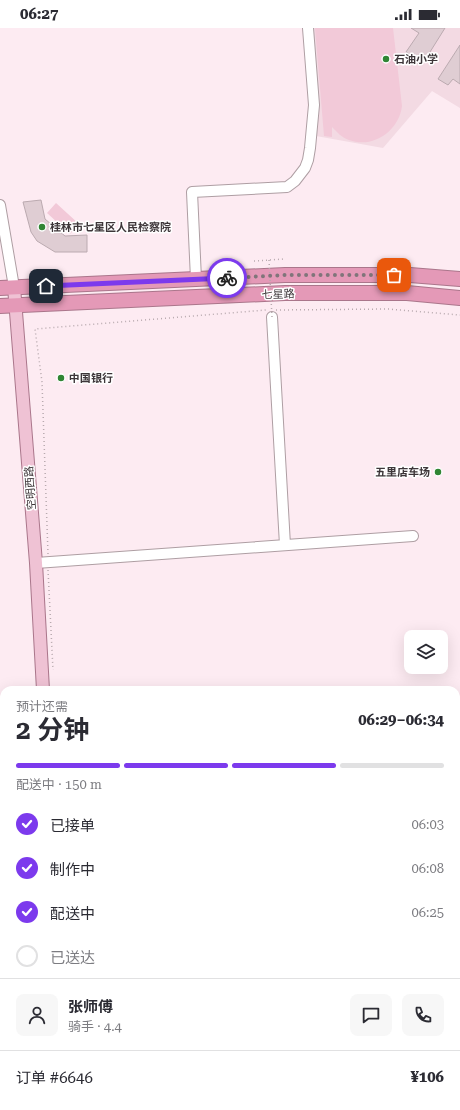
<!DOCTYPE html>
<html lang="zh">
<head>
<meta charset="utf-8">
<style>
  :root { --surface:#fff; --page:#f7f7f7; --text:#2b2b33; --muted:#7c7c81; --line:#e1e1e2; --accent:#7c3aed }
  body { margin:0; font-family:"Roboto Serif","Noto Sans SC",serif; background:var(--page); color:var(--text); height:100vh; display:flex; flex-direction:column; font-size:15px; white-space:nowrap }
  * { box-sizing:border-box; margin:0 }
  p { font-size:13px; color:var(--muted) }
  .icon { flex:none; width:22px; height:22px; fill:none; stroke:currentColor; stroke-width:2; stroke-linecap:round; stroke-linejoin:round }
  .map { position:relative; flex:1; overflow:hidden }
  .drawer { position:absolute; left:0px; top:658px; width:460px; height:424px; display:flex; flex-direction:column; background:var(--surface); border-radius:12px 12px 0 0; box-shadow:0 4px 16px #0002 }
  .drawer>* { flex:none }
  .tools { position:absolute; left:404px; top:602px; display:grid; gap:8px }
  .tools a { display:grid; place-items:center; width:44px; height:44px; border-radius:8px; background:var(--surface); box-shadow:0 4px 16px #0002; font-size:20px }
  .pin { position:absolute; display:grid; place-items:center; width:34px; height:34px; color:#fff; margin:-17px; border-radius:8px; box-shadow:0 2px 6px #0006 }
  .courier { position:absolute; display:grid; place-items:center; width:40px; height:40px; margin:-20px; border:3px solid #7c3aed; border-radius:50%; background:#fff; color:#222; box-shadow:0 1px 5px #0007 }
  .headline em { font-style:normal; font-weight:700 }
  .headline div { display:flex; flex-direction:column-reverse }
  .headline { display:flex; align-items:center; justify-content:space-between; height:68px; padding:0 16px }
  h1 { font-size:26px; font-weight:700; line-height:30px }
  .bar { display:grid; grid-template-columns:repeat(4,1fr); gap:6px 4px; align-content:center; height:48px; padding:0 16px }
  .bar i { height:5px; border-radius:3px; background:var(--line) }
  .bar .selected { background:var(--accent) }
  .bar p { grid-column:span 4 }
  .line { display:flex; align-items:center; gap:10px; padding:0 16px; border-top:1px solid var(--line) }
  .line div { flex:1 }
  .round { display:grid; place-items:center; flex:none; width:42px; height:42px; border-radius:8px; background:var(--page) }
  ol { padding:0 16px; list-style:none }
  li { display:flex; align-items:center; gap:12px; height:44px }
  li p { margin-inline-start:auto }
  li .icon { padding:4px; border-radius:50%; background:var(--accent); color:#fff; stroke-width:4 }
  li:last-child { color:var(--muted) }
  li i { width:22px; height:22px; border:2px solid var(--line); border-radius:50% }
  .status { display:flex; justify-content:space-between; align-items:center; height:28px; padding:0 20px; background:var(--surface); direction:ltr }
  .status svg { height:11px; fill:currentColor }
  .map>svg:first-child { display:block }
  .built { fill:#f3dae3 }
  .green { fill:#f2c9d8 }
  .building { fill:#dfcdd3; stroke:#bbaab0 }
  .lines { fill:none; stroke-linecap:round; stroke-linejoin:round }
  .minor-casing { stroke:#ae9ea3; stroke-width:12 }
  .major-casing { stroke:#aa768b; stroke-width:14 }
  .highway-casing { stroke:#aa768b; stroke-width:16 }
  .path { stroke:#b8aaaf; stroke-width:1.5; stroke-dasharray:1 3; stroke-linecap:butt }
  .minor { stroke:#fff; stroke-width:10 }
  .major { stroke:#efc2d4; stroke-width:12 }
  .highway { stroke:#e499b7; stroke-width:14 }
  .path-bridge { stroke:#b8aaaf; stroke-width:1.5; stroke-dasharray:1 3; stroke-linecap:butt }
  .done { stroke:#80757a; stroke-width:4; stroke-dasharray:0 7.2 }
  .route { stroke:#7c3aed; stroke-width:5 }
  .poi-dot { fill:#308534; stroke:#fff; stroke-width:1.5 }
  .labels { text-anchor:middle; stroke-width:3; stroke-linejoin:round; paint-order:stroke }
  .poi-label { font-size:11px; font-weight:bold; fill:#3d3639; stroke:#fff; text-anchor:start }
  .street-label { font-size:11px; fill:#3d3639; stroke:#fff }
</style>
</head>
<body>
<div class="status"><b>06:27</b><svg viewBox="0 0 49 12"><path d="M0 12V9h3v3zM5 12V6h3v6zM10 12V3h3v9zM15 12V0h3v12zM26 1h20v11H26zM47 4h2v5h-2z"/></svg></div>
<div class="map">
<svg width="460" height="1082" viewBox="0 0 460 1082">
  <rect width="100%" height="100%" fill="#fdebf2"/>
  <path class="built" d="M310,0h150v80l-28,-17 -49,57 -67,-12 1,-14z"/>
  <path class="green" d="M315,0h78l9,78c-3,25 -29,43 -53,34 -7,-2 -12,-8 -17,-13v10l-8,-1z
    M56,175l23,21 -9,10 -23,-21z"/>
  <path class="building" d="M411,0h34l-20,32 -6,4 -7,-2 -1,-7 -5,-3 13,-19z
    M460,17v39l-7,-5 -5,6 -10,-6z
    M41,172l4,19 20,17 22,-1v17h-32l-18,-11 -6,-9 -8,-30z"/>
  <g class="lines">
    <g class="minor-casing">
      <path id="minor" d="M0,177l14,82
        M196,251l-4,-87 95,-5 8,-6 10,-13 3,-8 2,-12 4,-43 -6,-77
        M272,289l13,228
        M36,535l377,-27
        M0,859l4,4
        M456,935l4,1
        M0,1036l4,3
        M52,1078l5,4
        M192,1082l4,-4"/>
    </g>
    <g class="major-casing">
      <path id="major" d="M14,259l22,276 7,127
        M456,915l4,-12
        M0,945l4,-8
        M403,1082l2,-4"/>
    </g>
    <g class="highway-casing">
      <path id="highway" d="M0,260l285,-13h125l50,4
        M0,278l285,-13h122l53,5"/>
    </g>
    <path class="path" d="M254,233l30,-2
      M276,282l112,-1 72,6
      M48,526l-6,-172 -7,-53 231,-19
      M48,542l5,100
      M456,877l4,-13"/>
    <use href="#minor" class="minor"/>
    <use href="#major" class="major"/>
    <use href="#highway" class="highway"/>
    <path class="path-bridge" d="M269,232l3,57"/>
  </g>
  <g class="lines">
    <path class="done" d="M227,250l58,-3h109"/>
    <path class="route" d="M46,258l181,-8"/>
  </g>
  <g class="poi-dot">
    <circle cx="386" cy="31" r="4"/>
    <circle cx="42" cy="199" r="4"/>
    <circle cx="61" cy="350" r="4"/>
    <circle cx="438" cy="444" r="4"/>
  </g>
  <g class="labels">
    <g class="poi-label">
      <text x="394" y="35">石油小学</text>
      <text x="50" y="203">桂林市七星区人民检察院</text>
      <text x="69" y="354">中国银行</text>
      <text x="430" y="448" text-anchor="end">五里店车场</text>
    </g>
    <g class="street-label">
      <text transform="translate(278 266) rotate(-2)" y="4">七星路</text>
      <text transform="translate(30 460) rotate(-94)" y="4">空明西路</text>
    </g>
  </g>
</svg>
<div class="tools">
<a><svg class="icon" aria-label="layers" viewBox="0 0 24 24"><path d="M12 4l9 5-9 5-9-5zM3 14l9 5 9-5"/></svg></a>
</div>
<div class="pin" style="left:394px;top:247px;background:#ea580c"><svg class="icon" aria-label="bag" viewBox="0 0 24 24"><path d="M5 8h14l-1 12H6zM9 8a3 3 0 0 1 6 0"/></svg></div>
<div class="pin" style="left:46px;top:258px;background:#1f2937"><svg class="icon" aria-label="home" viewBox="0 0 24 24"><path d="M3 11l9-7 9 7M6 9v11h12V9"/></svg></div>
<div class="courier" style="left:227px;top:250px"><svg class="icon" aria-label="bike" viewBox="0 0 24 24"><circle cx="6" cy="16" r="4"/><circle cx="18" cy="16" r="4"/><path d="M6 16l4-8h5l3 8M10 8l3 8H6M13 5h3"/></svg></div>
<section class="drawer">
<div class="headline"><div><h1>2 分钟</h1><p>预计还需</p></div><em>06:29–06:34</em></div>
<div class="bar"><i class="selected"></i><i class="selected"></i><i class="selected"></i><i></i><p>配送中 · 150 m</p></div>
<ol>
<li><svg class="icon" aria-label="check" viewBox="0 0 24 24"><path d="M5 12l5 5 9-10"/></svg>已接单<p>06:03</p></li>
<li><svg class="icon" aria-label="check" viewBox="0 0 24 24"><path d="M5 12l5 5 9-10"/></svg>制作中<p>06:08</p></li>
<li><svg class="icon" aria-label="check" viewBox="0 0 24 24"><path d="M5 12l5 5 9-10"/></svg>配送中<p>06:25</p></li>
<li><i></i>已送达</li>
</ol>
<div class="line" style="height:72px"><a class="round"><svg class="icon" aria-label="person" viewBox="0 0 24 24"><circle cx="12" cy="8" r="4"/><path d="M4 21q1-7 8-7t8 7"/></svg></a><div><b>张师傅</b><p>骑手 · 4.4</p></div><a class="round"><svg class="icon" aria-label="chat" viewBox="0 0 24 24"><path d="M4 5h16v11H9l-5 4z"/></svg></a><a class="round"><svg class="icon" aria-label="phone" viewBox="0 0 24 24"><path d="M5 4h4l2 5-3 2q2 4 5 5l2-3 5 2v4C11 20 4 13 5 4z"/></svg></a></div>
<div class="line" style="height:52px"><div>订单 #6646</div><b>¥106</b></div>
</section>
</div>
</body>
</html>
